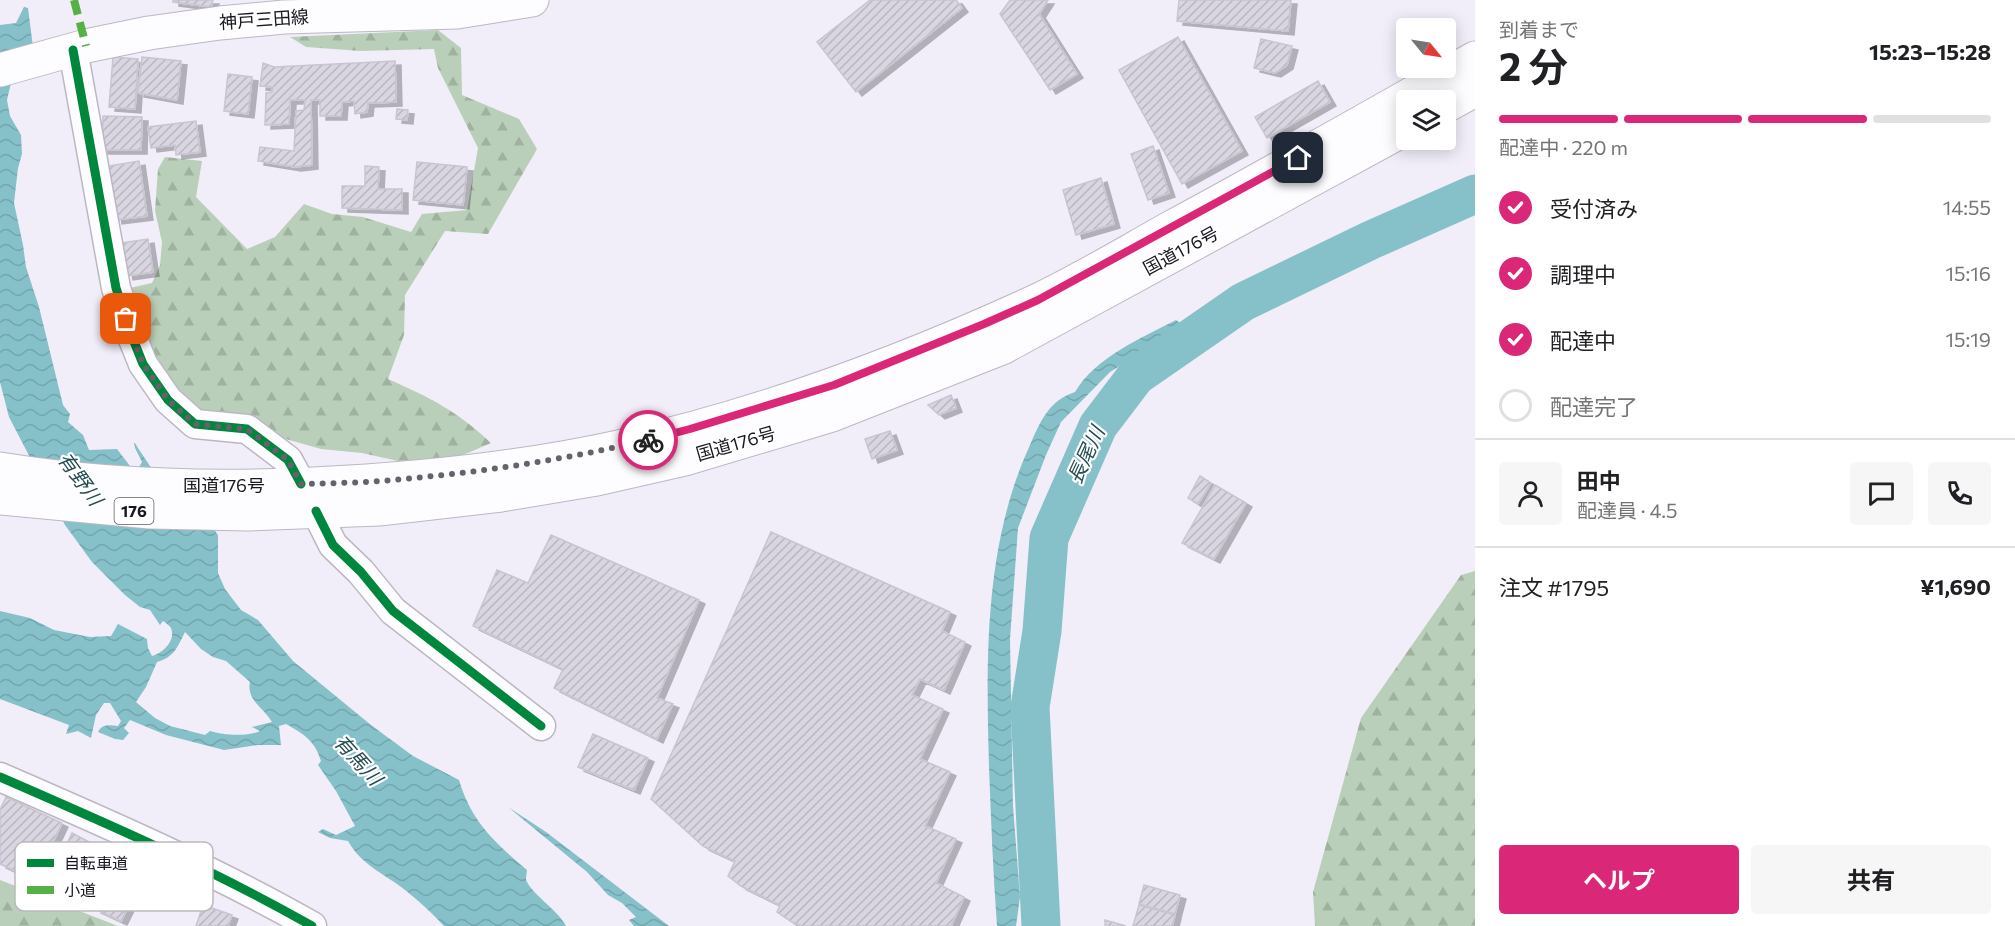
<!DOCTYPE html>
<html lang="ja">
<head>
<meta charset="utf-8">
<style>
  :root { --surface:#fff; --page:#f6f6f6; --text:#202124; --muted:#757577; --line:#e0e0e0; --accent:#db2777 }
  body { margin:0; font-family:Commissioner,"Noto Sans JP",sans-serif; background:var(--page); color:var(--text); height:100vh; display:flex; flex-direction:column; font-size:22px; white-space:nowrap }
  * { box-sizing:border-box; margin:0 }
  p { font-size:20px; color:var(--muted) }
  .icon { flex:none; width:33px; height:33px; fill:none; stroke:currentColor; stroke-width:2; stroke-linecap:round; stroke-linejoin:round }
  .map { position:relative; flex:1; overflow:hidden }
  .drawer { display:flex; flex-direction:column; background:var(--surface); width:540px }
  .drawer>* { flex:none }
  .needle { width:39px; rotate:120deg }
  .fabs { position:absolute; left:1396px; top:18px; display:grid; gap:12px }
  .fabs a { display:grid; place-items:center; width:60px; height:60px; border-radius:6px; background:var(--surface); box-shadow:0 3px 15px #0003; font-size:30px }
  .pin { position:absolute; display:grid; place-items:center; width:51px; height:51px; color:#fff; margin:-26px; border-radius:12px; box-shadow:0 3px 9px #0006 }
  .courier { position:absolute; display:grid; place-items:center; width:60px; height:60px; margin:-30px; border:4px solid #db2777; border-radius:50%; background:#fff; color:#222; box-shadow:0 2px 8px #0007 }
  .head em { font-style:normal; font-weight:700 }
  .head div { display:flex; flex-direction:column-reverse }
  .head { display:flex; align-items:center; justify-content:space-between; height:102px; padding:0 24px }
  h1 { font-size:39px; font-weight:700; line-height:45px }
  .bar { display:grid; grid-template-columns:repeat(4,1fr); gap:9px 6px; align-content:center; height:72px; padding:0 24px }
  .bar i { height:8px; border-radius:4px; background:var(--line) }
  .bar .active { background:var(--accent) }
  .bar p { grid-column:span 4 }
  .line { display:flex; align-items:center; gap:15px; padding:0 24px; border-top:2px solid var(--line) }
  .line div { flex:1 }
  .round { display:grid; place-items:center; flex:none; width:63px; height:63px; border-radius:6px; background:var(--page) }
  ol { padding:0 24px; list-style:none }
  li { display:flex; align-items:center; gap:18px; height:66px }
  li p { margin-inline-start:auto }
  li .icon { padding:6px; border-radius:50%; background:var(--accent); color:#fff; stroke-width:4 }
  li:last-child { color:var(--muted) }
  li i { width:33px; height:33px; border:3px solid var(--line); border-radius:50% }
  .button { display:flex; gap:12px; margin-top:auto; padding:12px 24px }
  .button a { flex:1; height:69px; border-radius:6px; background:var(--accent); color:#fff; font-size:24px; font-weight:700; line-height:69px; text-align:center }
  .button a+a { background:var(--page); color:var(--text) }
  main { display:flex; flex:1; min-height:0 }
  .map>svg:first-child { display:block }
  .forest { fill:url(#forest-firs) }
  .water { fill:url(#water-waves); fill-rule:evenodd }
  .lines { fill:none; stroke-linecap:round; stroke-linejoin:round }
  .river { stroke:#86c1ca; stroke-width:39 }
  .building { fill:url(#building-hatch); stroke:#c9c5d0; stroke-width:1.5; filter:url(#shadow) }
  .minor-casing { stroke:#bcb8c3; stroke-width:31 }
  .major-casing { stroke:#bcb8c3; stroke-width:35 }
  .highway-casing { stroke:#bcb8c3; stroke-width:35 }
  .minor { stroke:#fdfcfe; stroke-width:28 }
  .major { stroke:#fdfcfe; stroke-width:33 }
  .highway { stroke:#fdfcfe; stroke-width:33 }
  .quiet { stroke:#55b145; stroke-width:8; stroke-dasharray:15 8; stroke-linecap:butt }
  .cycleway-casing { stroke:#fff; stroke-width:13 }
  .cycleway { stroke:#00873e; stroke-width:9 }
  .done { stroke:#65626d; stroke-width:6; stroke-dasharray:0 10.8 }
  .route { stroke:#db2777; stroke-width:8 }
  .labels { text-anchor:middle; stroke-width:4.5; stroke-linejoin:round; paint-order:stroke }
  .shield { fill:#fff; stroke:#5e5c64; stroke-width:1.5 }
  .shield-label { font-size:16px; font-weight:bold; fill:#191621 }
  .street-label { font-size:18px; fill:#191621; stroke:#fff }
  .water-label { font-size:20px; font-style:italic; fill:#254d51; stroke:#fff }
  .key { fill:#fff; stroke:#bab9bc; stroke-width:1.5 }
  .key-label { font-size:16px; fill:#191621 }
</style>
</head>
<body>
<main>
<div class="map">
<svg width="1475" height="926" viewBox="0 0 1475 926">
  <defs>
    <pattern id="forest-firs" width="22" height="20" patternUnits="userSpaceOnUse" patternTransform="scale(1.5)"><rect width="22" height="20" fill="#bacfb9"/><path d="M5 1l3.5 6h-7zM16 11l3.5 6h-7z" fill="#9fb19f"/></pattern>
    <pattern id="water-waves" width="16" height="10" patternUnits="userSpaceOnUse" patternTransform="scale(1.5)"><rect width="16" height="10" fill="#86c1ca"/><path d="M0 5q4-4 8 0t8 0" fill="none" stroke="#73a5ad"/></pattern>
    <pattern id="building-hatch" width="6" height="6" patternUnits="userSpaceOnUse" patternTransform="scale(1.5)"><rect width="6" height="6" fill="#dad6e1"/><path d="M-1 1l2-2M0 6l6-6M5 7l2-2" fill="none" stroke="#bab7c1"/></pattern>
    <filter id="shadow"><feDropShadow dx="6" dy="4" stdDeviation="0" flood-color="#0004"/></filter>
  </defs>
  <rect width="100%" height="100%" fill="#f1eef9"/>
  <path class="forest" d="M438,30l23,18 1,47 57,24 18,30 -49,85 -43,-3 -40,64 -1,40 -16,44c43,19 69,32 103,64l-35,15 -58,3 -36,-8 -41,-4 -120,-34 -24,-20 -27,-42 -25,-64 27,-6 8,-18 2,-23 -7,-31 3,-42 7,-12 37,4 -6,36 51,52 28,-12 29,-33 28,10 31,3 48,15 11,-18 45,-4 11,-62 -40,-80 -4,-19 -73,2 -55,-4 -16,-10z
    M1475,571v355h-160l-2,-34 48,-174 100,-143z
    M0,880l118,46h-118z"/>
  <path class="water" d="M24,7l4,1 5,39 -17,15 -9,38 3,16 11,19 1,19 -4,14 -4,35 9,42 3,22 13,40 24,98 7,9 -2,8 15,13 6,15 28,-1 13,17 7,4 5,-8 -7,-14 -1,-6 16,24 45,37 23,32v38l7,16 16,21 17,10 35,41 78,64 42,31 46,24c12,41 36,63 68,90 0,0 -1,8 -1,9 2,12 33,32 40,47h-122c-12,-13 -25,-25 -39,-36 -20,-16 -44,-25 -57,-49l-18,-3 -12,-6 5,-3 13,6 19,-9 -19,-35 -18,-26 3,-4c-6,-20 -17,-27 -35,-37l-7,2 2,19h-23l-34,5 -58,-15 -36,-15 -6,8 5,5 -6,7 -8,-1 -17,-7c4,-8 11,-7 20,-6l3,-5 -11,-18h-6l-8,12 -5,23 -13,-7 -12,3 3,-9 -69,-26v-88l30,7 24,12 36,7 21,-1 7,-12 29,15 1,9 4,8c11,-3 24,-15 19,-28 -2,-3 -5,-5 -8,-7l-3,4 -10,-15 -10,-3 -15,-12 -33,-33 -27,-37 -56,-108 -9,-35v-357l16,-2zM185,632l16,17 12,8 13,4 24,21c-4,18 14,26 22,40l-20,5 8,4c-13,6 -37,4 -50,0l-5,4 -35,-9 -15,-8 -19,-16 10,-15 11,-25c17,-5 20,-14 28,-30z
    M1176,320l10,7 -32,31 -22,15 -1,-5 -11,-2 -10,6 -49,50 -15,33 -28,73 -8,111 3,167 7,91 -4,29h-19c-4,-53 -6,-106 -8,-159 -3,-108 -5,-222 41,-322 10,-23 19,-45 45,-53 22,-36 65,-53 101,-72z
    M508,807l38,25 123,94h-35l-5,-6 7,-3 -14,-14 -14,-8 -21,-23z"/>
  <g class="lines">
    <path class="river" d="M1041,926l-11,-219 12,-76 7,-93 49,-112 38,-50 107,-74 128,-62 104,-46"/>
  </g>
  <path class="building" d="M173,0h40l-2,7 -38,-5z
    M870,0h86l6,8 -106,84 -39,-50z
    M1010,0h38l-9,14 38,60 -27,16 -50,-76z
    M1179,0h112l-3,31 -111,-10z
    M1178,37l64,114 -60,33 -63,-114z
    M1261,39l31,7 -5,19 -12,8 -21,-5z
    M113,57l25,2 -3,50 -26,-2z
    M142,57l39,4 -4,39 -39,-7z
    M395,61l1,41 -28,1 -1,9 -12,2 -1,-13 -12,1 -1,14h-21v-16h-9l1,65 -17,2 -37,-6 2,-14 34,4 2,-40 8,-1 1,-10h-15l-1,24 -24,1 1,-32 6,-1 1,-5 -13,-1 3,-23 11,4z
    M228,74l24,3 -4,37 -24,-3z
    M1318,81l12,21 -63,36 -12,-21z
    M397,109l11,1 -1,10 -11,-1z
    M103,116l39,1 -1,33h-39z
    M196,121l4,31 -24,3 -1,-10 -24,3 -3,-21z
    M1153,146l16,47 -21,7 -17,-46z
    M139,161l8,55 -31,4 -8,-54z
    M417,162l50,5 -4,38 -50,-5z
    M365,166l14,1 -1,22h24v21l-60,-2v-22h23z
    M1101,178l13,46 -38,11 -13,-45z
    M148,239l5,33 -26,4 -5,-33z
    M951,395l5,13 -17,7 -11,-10z
    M890,431l7,19 -25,9 -7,-20z
    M1200,476l11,7 -13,21 -10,-6z
    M1215,485l31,18 -32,56 -32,-16z
    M771,532l179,80 -8,19 23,11 -21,48 -24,-11 -8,16 31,14 -23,50 30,13 -25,54 31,13 -20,44 28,14 -13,29h-149l-10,-4 -15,-10 3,-7 -39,-19 -13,-10 7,-15 -32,-15 -52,-47z
    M551,535l148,65 -42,98 16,6 -16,35 -103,-51 9,-19 -90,-43 24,-56 31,13z
    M593,734l55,24 -14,32 -56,-23z
    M6,797l56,26 -27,57 -35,-16v-54z
    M72,833l27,14 -14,28 -27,-12z
    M1144,885l36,10 -5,19 -36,-10z
    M104,889l26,14 -9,18 -26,-12z
    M203,905l29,10 -4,11h-32z
    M1139,905l36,10 -3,11h-39z
    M1105,920l21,6h-21z"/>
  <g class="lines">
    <g class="minor-casing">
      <path id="minor" d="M73,50l43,238 15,46 12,30 25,36 27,24 52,5 41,31 13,24
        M316,511l17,34 28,27 32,39 148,115
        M0,777c106,46 212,92 312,149"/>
    </g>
    <g class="major-casing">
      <path id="major" d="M0,70l86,-24 63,-13 71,-10 64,-6 173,-5 75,-12"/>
    </g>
    <g class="highway-casing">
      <path id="highway" d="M1446,106l29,-16
        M0,469c104,17 209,20 314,15 102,-5 204,-15 304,-37 143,-32 283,-84 416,-145 47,-22 93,-50 138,-75 102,-55 202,-112 303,-169
        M0,498l150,14 98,2 131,-5 122,-14 96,-16 88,-20 147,-44 170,-67 405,-220"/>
    </g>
    <use href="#minor" class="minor"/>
    <use href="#major" class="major"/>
    <use href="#highway" class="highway"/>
    <path class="quiet" d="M74,0l12,46"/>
    <g class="cycleway-casing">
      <path id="cycleway" d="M73,50l43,238 15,46 12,30 25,36 27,24 52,5 41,31 13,24
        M316,511l17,34 28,27 32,39 148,115
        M0,777c106,46 212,92 312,149"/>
    </g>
    <use href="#cycleway" class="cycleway"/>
  </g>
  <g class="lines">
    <path class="done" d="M126,319l17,45 25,36 27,24 52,5 41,31 13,24c33,-1 67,-1 101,-5 82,-7 165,-20 246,-39"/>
    <path class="route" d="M648,440l42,-11 144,-44 150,-61 54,-24 260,-142"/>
  </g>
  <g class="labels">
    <rect class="shield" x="114.5" y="498" width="39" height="26" rx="4.5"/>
    <g class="shield-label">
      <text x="134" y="517">176</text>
    </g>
    <g class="street-label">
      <text transform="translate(264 20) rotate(-4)" y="6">神戸三田線</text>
      <text transform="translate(1181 251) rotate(-28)" y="6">国道176号</text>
      <text transform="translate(736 444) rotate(-16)" y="6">国道176号</text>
      <text x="224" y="492">国道176号</text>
    </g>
    <g class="water-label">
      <text transform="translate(1086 455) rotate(-65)" y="7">長尾川</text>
      <text transform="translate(80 479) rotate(54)" y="7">有野川</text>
      <text transform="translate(358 760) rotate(48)" y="7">有馬川</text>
    </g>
  </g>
  <rect x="15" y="842" width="198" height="69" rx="9" class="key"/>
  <rect x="27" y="859" width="27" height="8" fill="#00873e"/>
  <rect x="27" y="886" width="27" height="8" fill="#55b145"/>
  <g class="key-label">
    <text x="64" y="869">自転車道</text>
    <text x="64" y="896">小道</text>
  </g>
</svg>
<div class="fabs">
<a><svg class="needle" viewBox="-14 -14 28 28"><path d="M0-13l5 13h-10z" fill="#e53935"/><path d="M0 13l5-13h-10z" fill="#757577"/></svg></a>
<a><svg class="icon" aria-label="layers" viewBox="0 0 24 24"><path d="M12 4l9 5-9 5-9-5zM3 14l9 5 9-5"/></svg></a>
</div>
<div class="pin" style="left:126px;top:319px;background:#ea580c"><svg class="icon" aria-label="bag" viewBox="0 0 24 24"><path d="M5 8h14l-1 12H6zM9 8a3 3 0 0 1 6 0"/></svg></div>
<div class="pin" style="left:1298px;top:158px;background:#1f2937"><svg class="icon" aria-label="home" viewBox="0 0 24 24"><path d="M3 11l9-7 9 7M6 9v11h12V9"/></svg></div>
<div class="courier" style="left:648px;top:440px"><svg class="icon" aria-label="bike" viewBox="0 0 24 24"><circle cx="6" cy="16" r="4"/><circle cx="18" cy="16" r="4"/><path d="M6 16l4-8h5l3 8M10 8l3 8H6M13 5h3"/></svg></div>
</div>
<section class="drawer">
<div class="head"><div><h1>2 分</h1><p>到着まで</p></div><em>15:23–15:28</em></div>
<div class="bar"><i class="active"></i><i class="active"></i><i class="active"></i><i></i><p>配達中 · 220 m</p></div>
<ol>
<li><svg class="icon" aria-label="check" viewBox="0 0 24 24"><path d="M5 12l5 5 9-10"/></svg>受付済み<p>14:55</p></li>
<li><svg class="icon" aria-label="check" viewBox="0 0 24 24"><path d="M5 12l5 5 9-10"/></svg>調理中<p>15:16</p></li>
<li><svg class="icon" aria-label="check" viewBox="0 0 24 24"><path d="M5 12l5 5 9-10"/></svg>配達中<p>15:19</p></li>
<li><i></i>配達完了</li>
</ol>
<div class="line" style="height:108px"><a class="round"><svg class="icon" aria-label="person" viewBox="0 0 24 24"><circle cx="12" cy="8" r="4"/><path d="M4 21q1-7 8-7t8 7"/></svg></a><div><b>田中</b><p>配達員 · 4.5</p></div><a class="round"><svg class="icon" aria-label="chat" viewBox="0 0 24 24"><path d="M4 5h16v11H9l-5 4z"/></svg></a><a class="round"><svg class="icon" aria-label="phone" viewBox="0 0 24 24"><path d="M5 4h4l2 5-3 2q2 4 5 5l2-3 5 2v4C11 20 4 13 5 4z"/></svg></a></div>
<div class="line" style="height:78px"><div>注文 #1795</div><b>¥1,690</b></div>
<div class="button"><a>ヘルプ</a><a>共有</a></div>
</section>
</main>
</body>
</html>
